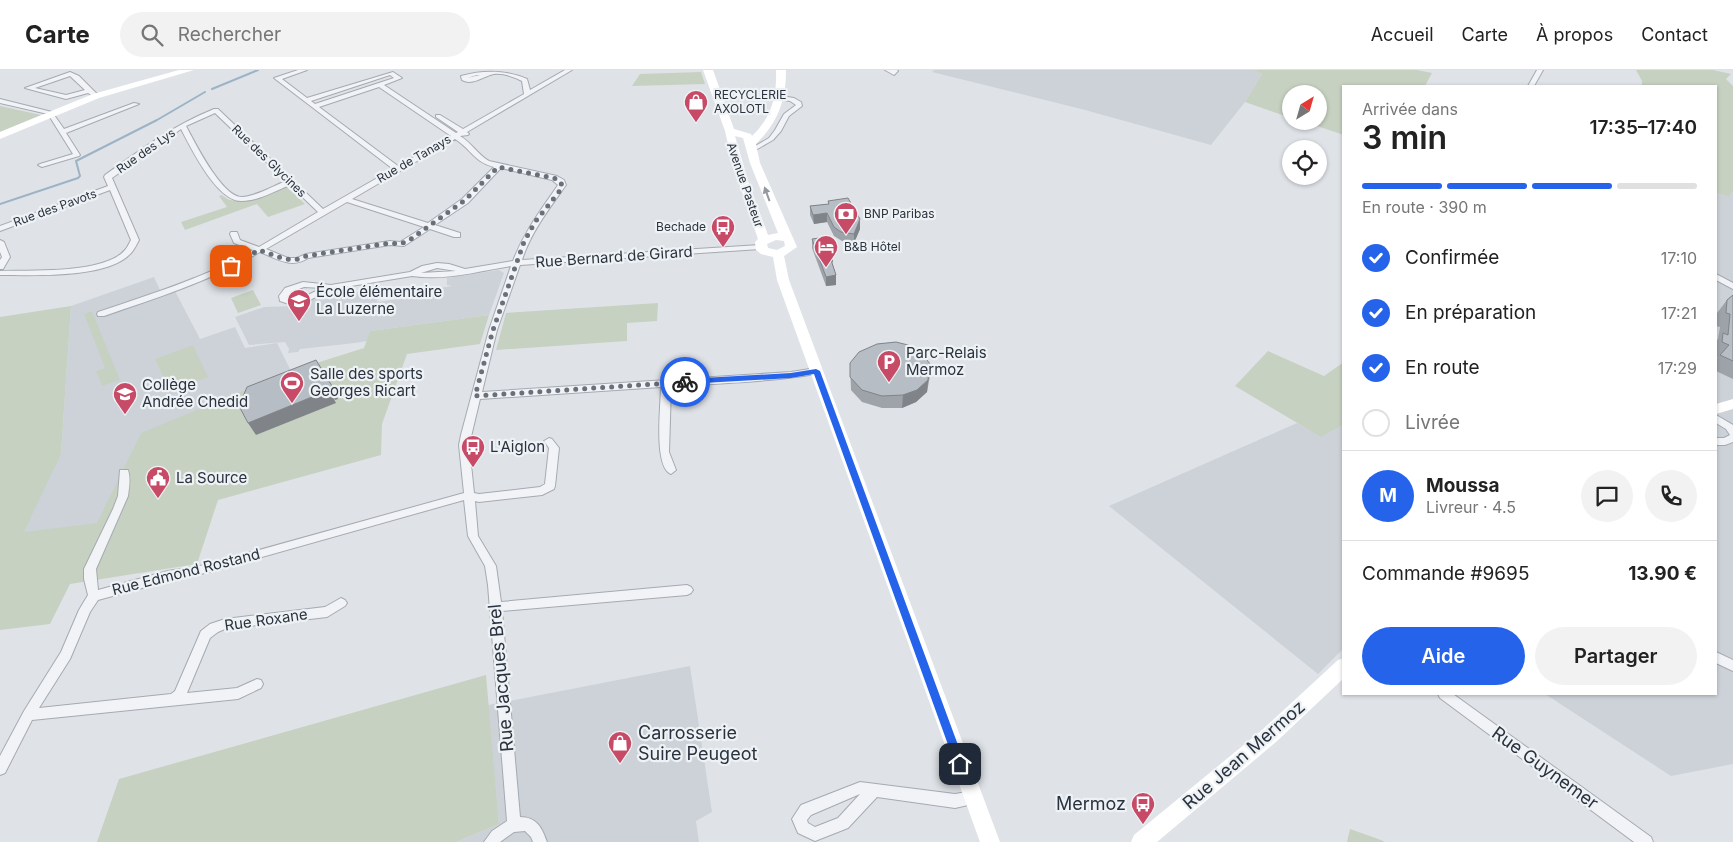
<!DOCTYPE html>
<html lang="fr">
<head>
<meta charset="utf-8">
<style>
  :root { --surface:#fff; --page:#f2f2f2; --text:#222; --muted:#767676; --line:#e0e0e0; --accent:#2563eb }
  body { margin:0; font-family:Inter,sans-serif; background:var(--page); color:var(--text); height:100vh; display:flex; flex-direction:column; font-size:19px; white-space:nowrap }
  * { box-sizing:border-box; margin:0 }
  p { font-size:16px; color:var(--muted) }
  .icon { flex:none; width:28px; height:28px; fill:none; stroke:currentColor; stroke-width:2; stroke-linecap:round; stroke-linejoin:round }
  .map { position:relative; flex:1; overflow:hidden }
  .details { position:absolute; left:1342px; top:15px; width:375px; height:610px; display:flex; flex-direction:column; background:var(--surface); border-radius:0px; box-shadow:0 1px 4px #0004 }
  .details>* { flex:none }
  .needle { width:32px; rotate:37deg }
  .tools { position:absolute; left:1282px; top:15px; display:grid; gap:10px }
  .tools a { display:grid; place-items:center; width:45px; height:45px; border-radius:50%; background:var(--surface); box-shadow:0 1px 4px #0004; font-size:25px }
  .pin { position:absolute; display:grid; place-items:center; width:42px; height:42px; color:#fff; margin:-21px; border-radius:10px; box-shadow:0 2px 8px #0006 }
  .courier { position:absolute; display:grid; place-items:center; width:50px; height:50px; margin:-25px; border:4px solid #2563eb; border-radius:50%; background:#fff; color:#222; box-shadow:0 1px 6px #0007 }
  .headline em { font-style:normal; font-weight:600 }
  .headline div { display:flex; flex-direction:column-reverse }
  .headline { display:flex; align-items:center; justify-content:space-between; height:85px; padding:0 20px }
  h1 { font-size:32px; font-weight:600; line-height:38px }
  .bar { display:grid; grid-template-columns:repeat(4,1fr); gap:8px 5px; align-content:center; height:60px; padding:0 20px }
  .bar i { height:6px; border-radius:4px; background:var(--line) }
  .bar .active { background:var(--accent) }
  .bar p { grid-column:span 4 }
  .line { display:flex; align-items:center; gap:12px; padding:0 20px; border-top:1px solid var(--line) }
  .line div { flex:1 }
  .round { display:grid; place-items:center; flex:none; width:52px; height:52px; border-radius:26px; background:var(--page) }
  ol { padding:0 20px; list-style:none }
  li { display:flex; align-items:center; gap:15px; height:55px }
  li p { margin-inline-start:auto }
  li .icon { padding:5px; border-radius:50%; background:var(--accent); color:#fff; stroke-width:4 }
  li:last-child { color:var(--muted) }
  li i { width:28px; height:28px; border:2px solid var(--line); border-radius:50% }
  .cta { display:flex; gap:10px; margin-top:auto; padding:10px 20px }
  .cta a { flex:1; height:58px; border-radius:30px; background:var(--accent); color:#fff; font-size:20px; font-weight:600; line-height:58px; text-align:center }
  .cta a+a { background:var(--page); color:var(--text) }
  header { display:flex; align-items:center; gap:30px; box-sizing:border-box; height:70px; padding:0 25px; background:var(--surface); border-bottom:1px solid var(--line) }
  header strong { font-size:24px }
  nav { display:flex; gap:28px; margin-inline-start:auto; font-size:18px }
  .search { width:350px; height:45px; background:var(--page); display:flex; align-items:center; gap:12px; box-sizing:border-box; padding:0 18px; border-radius:28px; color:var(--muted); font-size:19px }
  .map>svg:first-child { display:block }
  .built { fill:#cdd2d9 }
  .green { fill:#c6d1c1 }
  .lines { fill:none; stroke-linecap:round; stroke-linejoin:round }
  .stream { stroke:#9cb3c6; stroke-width:2 }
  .street-casing { stroke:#a5aab2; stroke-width:2 }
  .street { fill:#f2f3f6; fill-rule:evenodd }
  .secondary { fill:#fff; fill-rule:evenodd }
  .wall { fill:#9da3a9 }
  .shaded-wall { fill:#808489 }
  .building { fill:#b7bdc4; stroke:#808489 }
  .oneway { fill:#94989e }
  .route { fill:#2563eb }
  .done { stroke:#69707a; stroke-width:5; stroke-dasharray:0 9 }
  .labels { text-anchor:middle; stroke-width:4.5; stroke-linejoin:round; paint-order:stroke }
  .far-poi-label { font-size:12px; fill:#29323e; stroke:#eef2f5; text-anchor:start }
  .far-street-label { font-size:12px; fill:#29323e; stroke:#eef2f5 }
  .street-label { font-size:15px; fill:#29323e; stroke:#eef2f5 }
  .poi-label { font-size:15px; fill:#29323e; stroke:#eef2f5; text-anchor:start }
  .near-street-label { font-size:18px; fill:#29323e; stroke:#eef2f5 }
  .near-poi-label { font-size:18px; fill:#29323e; stroke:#eef2f5; text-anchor:start }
</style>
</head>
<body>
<header>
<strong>Carte</strong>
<div class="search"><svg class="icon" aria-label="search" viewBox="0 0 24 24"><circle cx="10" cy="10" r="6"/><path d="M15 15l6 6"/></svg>Rechercher</div>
<nav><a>Accueil</a><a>Carte</a><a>À propos</a><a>Contact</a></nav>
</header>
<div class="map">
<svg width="1733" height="772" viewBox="0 0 1733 772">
  <rect width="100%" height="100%" fill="#dfe3e8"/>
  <path class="built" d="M934,0h319l9,4 -17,28 -34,43 -126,-35 -153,-38z
    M1733,121v573l-62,12 -126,-82h171v-501l13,4z
    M499,200l5,3 -15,42 -119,16 -3,10 -12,2 -55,6 -2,3 -10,1 1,-4 -4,-7 -36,3 -14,-28 29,-10 29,-1 25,-8 51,-8 -1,4 11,-1 -2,9 64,-9 -1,-5 12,-2 -5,-1v-7z
    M154,207l6,13 33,-13 5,3 -23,11 25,48 35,-12 10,21 32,-5 14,28 -61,26 -130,129 -83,9 44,-81 10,-148z
    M1297,353l24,13 23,-12v224l-26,26 -209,-168z
    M690,596l22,146 -16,9 3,21h-243l43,-18 -11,-119z"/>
  <path class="green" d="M1253,0h164l15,3 -7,13h-81v49l-42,-14h17v-27h-28v24l-46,-16 17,-28z
    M1636,0h77l18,4 -5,5 7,7v105l-4,6 -13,-4v-107h-74v-5z
    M701,2l4,12 -73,2 8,-12z
    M0,36l41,9 -41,17z
    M287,117l18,17 -37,13 -11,-13 -72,26 -4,-8 46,-15 -8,-11 3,-1c16,16 47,-4 65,-8z
    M253,220l8,15 -23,8 -7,-15z
    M658,233l-1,18 -30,2v18l-131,9 10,-37z
    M71,236l-10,148 -37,78 73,-9 44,-90 150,-62 73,-23 6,-17 119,-16 -9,29 -73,10 -25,70 -1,31 -163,45 -21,64 -127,20 -20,40 -50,6v-313z
    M92,241l28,69 -18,6 -6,-15 9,-3 -21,-54z
    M193,275l15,32 -38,14 -15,-32z
    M1268,281l56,25 20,-14v62l-23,13 -86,-51z
    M486,605l13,149 -43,18h-359l22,-63z
    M1350,759l31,11 4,2h-38z"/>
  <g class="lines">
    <path class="stream" d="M212,19l46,-19
      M0,134l78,-26 2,-2 -4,-15 81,-41 48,-28"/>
    <g class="street-casing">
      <path id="street" d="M298,0h9l-25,9 25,19 86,-26 9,6 -18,7 72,48 2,-1 -22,-15v-2h4l23,14 61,-35 -2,-13c-8,-4 -19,-8 -28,-7 -11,2 -21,12 -32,6l-1,-4c22,-6 45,-6 66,3l3,11 35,-20h7l-105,62 2,2 -1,1 -8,1c12,7 18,19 29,25l68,15 7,4 2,5c-17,24 -35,47 -44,75l238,-15 4,2 -4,2 -240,16 -23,65 -15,62 309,-20 25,-4 5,3c-10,9 -129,14 -150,15l-2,66 7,18 -5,4c-18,-7 -10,-71 -10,-87l-181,12 -11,46 5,48 5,1 61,-7 5,-3 4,-36 -5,-7 5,-3 3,1 7,9 -4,38 -1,3 -12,6 -63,7 -4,-1 3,35 18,30 5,36 186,-17 4,2 2,3 -2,3 -4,2 -185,16 18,206c17,0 22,11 27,25h-14l-2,-5 -6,-6 -11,1 -14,10h-16l8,-11 15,-10 -19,-236 -3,-19 -17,-30 -4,-36 -259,73 -37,8 -70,19 -8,12 -20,47 -31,49 132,-14 4,-3 26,-60 9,-7 15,-5 100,-12 16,-9 4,2 2,3 -2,3 -18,11 -102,12 -7,3 -8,6 -23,55 50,-5 20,-9 4,1 2,4 -2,4 -23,11 -206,21 -27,53 -5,2v-19l24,-45 37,-59 18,-42 9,-15 -4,-16v-10l29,-60 5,-13 2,-26h8c3,9 1,18 0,26l-32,73 2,21 70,-19 37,-6 259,-72 -5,-48 2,-10 28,-105 22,-64c-33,5 -65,15 -99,10l-79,13 -32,15h-12l-9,-3 -1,-5 6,-8 18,-6 28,3 79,-13 12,-6 15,-3 12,1 16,5 48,-8c11,-29 28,-51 45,-76l-6,-5 -51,-12 -33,35 -33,22 25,8v4h-6l-24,-8 -26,17 -14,-1 -82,13c-16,11 -31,1 -48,-6 -49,29 -103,46 -156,64h-6l-1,-2 1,-2c53,-18 107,-34 155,-62l-19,-7 -4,-9 1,-2h6l3,8 19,7 59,-35 -28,-27c-15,6 -32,16 -48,16 -25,1 -51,-53 -61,-72l-69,49 27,62c-2,4 -5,10 -8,13 -22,26 -99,22 -131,22v-4c30,-1 105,3 125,-21 3,-3 4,-7 6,-10l-21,-50 -110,41v-5l108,-40 -4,-9 1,-2c35,-25 69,-50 109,-66h4l105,100 70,-40 -119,-91zM390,5l4,3 -79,26 -4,-3zM477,5h3l-13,3zM379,17l72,49 -53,30 -79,-59zM215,43l71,68c-13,5 -29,15 -44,16 -20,0 -47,-54 -56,-71zM455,69c17,11 19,23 39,28l-32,32 -34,24 -76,-24zM347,132l77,25 -24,15 -10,-1 -84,13 -9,4h-9l-22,-9zM437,198l19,3 -35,2zM304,217l18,1 -22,11 -13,-1 4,-6z
        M885,0h12l1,1 -4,4z
        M1537,0h6l-9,16h-6z
        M70,2l9,4 19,19v2h-4l-6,-4 -22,6 -41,-11zM70,6l15,14 -19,5 -31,-7z
        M781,26l13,2 7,4 1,4 -13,10 -8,15 -8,9 -19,11h-4v-2l19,-11 6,-8 9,-16 12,-9 -6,-4 -11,-2v-2z
        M0,29l52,13 12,17 70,-26 5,1 -73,29 14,22 -1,1 -37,11 -4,-2 2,-1 33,-10 -25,-40 -48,-11z
        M0,170l4,2 6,15 -7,12h-3v-9l2,-3 -2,-5z
        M1716,204l17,9v6l-17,-9z
        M1716,345l17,10v17l-8,3h-9v-7h8l6,-3 -4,-6 -10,-6z
        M1716,582l17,8v11l-17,-8z
        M1438,624h15l198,143 2,5h-19l-194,-144z
        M860,712l95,12 17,-3 5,2 2,5 -2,5 -22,5 -78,-11 -29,31 -33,13 -17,-8 -6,-14 9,-14zM860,724l-22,24 -23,9 -7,-4 -1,-3 4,-5z"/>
    </g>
    <use href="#street" class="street"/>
    <path class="secondary" d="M179,0h15l-95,28 -99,41v-7l93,-38z
      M703,0h10l21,59 17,5 1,2c20,-19 25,-40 24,-66h10c0,31 -8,52 -30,74l4,19 37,84 -13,9 5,24 211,562h-20l-203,-562 -4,-23 -12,-3 -5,-4 -1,-8 3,-3 -25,-74 -8,-34zM735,66l8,2 7,25 28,70 -10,2 -19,-51zM776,170l8,1 1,5 -8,4 -9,-2 -1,-4z
      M1733,329v10l-17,5v-10z
      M1344,588v20l-68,64 -119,100h-26l3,-7 128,-105 76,-70z"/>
  </g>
  <path class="wall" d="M828,131l32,28 -6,14 -12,-2 -8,-5 -7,-14 -13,2 -4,-9v-9l18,-2z
    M812,169l21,23h-1l4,13v10l-10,1 -14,-38z
    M1733,225v84l-17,-8v-12l2,-2h-2v-16l2,-2 2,-12 -4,-1 1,-13 10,-13z
    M850,293l80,13 -3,16 -11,10 -14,6h-20l-20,-6 -11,-12z"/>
  <path class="shaded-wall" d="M827,143v9l-13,2 -1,-9z
    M860,149v10l-6,14v-9z
    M832,183l1,9 -4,1v-9z
    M836,205v10l-10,1v-9z
    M930,294l-3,28 -11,10 -14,6 1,-13z
    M332,316l6,13 -3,1 -7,-12z
    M329,320l7,13 -80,32 -8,-12z"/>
  <path class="building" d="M848,128l12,21 -6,15 -13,-2 -7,-5 -7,-14 -14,2 -3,-9 19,-2 -1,-3z
    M826,167l6,16 -3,1 7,21 -10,2 -14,-38z
    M1733,225v66l-13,-6 9,-10 -7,-3 1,-9 5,2 2,-21 -4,-1 1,-13z
    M896,272l12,3 13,7 9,12 -2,16 -11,10 -14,5 -21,1 -20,-6 -12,-13v-14l9,-11 18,-8z
    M316,290l16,26 -4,2 1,2 -81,33 -9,-17 8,-19z"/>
  <defs><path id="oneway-solid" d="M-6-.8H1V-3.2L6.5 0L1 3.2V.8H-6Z" transform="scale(1.25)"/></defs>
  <use class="oneway" href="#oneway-solid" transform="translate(767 124) rotate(-110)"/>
  <path class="route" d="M816,299l4,2 145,393 -1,4 -4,1 -4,-1 -1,-4 -141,-390 -23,4 -106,6 -3,-2 3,-3 106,-6z"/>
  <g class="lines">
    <path class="done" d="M231,196l28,-16c16,5 32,15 47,6l84,-13 11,1 10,-5 54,-39 33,-33 56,11 7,4 1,6 -27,34 -11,20 -31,88 -18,66 210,-14"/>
  </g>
  <defs>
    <g id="shop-pin" transform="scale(1.25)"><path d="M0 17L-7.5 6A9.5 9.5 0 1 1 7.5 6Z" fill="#c74a66" stroke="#eef2f5"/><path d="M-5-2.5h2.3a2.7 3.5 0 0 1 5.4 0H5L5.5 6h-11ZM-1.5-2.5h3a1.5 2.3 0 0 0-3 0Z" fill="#fff"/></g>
    <g id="bank-pin" transform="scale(1.25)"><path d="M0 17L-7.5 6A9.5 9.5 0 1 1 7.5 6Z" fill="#c74a66" stroke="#eef2f5"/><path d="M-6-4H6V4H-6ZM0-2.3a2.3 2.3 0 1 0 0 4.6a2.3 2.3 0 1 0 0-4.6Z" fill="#fff"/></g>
    <g id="bus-pin" transform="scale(1.25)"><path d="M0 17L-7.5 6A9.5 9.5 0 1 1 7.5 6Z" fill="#c74a66" stroke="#eef2f5"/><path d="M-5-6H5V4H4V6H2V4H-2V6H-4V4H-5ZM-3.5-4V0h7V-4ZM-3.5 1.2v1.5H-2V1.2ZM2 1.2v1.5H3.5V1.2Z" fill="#fff"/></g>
    <g id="hotel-pin" transform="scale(1.25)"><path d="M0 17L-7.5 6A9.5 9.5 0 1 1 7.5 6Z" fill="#c74a66" stroke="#eef2f5"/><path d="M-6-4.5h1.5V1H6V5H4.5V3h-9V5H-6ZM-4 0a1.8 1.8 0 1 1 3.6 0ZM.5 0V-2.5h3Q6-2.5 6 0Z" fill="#fff"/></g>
    <g id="school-pin" transform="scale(1.25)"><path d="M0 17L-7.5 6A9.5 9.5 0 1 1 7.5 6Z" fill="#c74a66" stroke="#eef2f5"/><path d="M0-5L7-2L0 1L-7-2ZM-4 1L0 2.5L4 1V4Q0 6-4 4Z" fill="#fff"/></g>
    <g id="parking-pin" transform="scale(1.25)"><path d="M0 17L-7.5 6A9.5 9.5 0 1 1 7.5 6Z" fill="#c74a66" stroke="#eef2f5"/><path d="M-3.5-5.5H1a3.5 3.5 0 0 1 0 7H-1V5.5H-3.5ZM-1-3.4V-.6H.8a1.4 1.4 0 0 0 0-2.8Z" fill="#fff"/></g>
    <g id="stadium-pin" transform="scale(1.25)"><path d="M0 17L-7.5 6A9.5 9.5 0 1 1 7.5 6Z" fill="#c74a66" stroke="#eef2f5"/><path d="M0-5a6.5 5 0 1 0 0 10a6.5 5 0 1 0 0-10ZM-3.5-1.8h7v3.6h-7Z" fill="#fff"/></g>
    <g id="civic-pin" transform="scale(1.25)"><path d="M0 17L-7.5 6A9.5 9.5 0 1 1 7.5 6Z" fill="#c74a66" stroke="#eef2f5"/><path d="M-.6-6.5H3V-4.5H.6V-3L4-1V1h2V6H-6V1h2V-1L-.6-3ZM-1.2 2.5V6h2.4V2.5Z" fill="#fff"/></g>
  </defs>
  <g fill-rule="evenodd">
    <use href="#shop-pin" x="696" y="32"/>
    <use href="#bank-pin" x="846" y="144"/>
    <use href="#bus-pin" x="723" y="157"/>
    <use href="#hotel-pin" x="826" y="177"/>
    <use href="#school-pin" x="299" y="231"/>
    <use href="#parking-pin" x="889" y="292"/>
    <use href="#stadium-pin" x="292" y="313"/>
    <use href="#school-pin" x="125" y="324"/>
    <use href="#bus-pin" x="473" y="377"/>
    <use href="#civic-pin" x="158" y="408"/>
    <use href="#shop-pin" x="620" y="673"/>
    <use href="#bus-pin" x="1143" y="734"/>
  </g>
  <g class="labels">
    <g class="far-poi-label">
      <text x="714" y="29">RECYCLERIE<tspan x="714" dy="14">AXOLOTL</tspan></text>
      <text x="864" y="148">BNP Paribas</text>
      <text x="706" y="161" text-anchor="end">Bechade</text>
      <text x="844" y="181">B&amp;B Hôtel</text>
    </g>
    <g class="far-street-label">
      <text transform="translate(146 81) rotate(-35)" y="4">Rue des Lys</text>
      <text transform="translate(414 89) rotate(-30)" y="4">Rue de Tanays</text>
      <text transform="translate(269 91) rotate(44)" y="4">Rue des Glycines</text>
      <text transform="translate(745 115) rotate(71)" y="4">Avenue Pasteur</text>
      <text transform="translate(55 138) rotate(-20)" y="4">Rue des Pavots</text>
    </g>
    <g class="street-label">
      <text transform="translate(614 187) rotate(-4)" y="5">Rue Bernard de Girard</text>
      <text transform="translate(186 502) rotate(-14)" y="5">Rue Edmond Rostand</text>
      <text transform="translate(266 550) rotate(-8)" y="5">Rue Roxane</text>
    </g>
    <g class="poi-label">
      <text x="316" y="227">École élémentaire<tspan x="316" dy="17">La Luzerne</tspan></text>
      <text x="906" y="288">Parc-Relais<tspan x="906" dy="17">Mermoz</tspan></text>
      <text x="310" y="309">Salle des sports<tspan x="310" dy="17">Georges Ricart</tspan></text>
      <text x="142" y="320">Collège<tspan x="142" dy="17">Andrée Chedid</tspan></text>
      <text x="490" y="382">L'Aiglon</text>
      <text x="176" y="413">La Source</text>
    </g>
    <g class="near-street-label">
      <text transform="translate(501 608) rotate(-95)" y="6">Rue Jacques Brel</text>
      <text transform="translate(1244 685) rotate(-41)" y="6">Rue Jean Mermoz</text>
      <text transform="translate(1545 698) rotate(36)" y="6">Rue Guynemer</text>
    </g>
    <g class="near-poi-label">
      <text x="638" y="669">Carrosserie<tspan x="638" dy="21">Suire Peugeot</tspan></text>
      <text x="1126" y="740" text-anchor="end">Mermoz</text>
    </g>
  </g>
</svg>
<div class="tools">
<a><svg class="needle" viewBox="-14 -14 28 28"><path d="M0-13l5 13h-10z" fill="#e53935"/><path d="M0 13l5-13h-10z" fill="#767676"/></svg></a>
<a><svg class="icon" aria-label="locate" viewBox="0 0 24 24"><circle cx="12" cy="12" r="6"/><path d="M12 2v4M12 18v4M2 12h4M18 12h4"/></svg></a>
</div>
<div class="pin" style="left:231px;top:196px;background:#ea580c"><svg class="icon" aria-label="bag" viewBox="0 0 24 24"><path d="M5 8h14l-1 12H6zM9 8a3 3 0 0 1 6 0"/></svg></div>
<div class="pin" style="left:960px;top:694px;background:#1f2937"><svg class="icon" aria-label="home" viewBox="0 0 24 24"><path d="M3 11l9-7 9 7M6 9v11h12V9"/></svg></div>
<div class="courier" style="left:685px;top:312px"><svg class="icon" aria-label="bike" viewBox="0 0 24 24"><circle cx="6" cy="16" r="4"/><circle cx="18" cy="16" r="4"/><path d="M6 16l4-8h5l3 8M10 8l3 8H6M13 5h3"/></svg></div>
<section class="details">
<div class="headline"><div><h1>3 min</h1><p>Arrivée dans</p></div><em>17:35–17:40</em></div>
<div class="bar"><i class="active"></i><i class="active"></i><i class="active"></i><i></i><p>En route · 390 m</p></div>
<ol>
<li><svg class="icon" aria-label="check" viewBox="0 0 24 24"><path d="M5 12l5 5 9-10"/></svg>Confirmée<p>17:10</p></li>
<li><svg class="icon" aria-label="check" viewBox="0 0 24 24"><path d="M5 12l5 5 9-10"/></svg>En préparation<p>17:21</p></li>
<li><svg class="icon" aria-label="check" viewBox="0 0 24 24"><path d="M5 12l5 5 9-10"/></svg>En route<p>17:29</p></li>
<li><i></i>Livrée</li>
</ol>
<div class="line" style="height:90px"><b class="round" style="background:var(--accent);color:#fff">M</b><div><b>Moussa</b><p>Livreur · 4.5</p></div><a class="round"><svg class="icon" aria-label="chat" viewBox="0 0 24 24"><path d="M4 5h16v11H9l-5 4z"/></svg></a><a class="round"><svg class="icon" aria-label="phone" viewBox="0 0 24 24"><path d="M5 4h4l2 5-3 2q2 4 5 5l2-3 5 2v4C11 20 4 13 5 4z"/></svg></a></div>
<div class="line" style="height:65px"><div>Commande #9695</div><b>13.90 €</b></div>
<div class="cta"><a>Aide</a><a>Partager</a></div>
</section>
</div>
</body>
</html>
